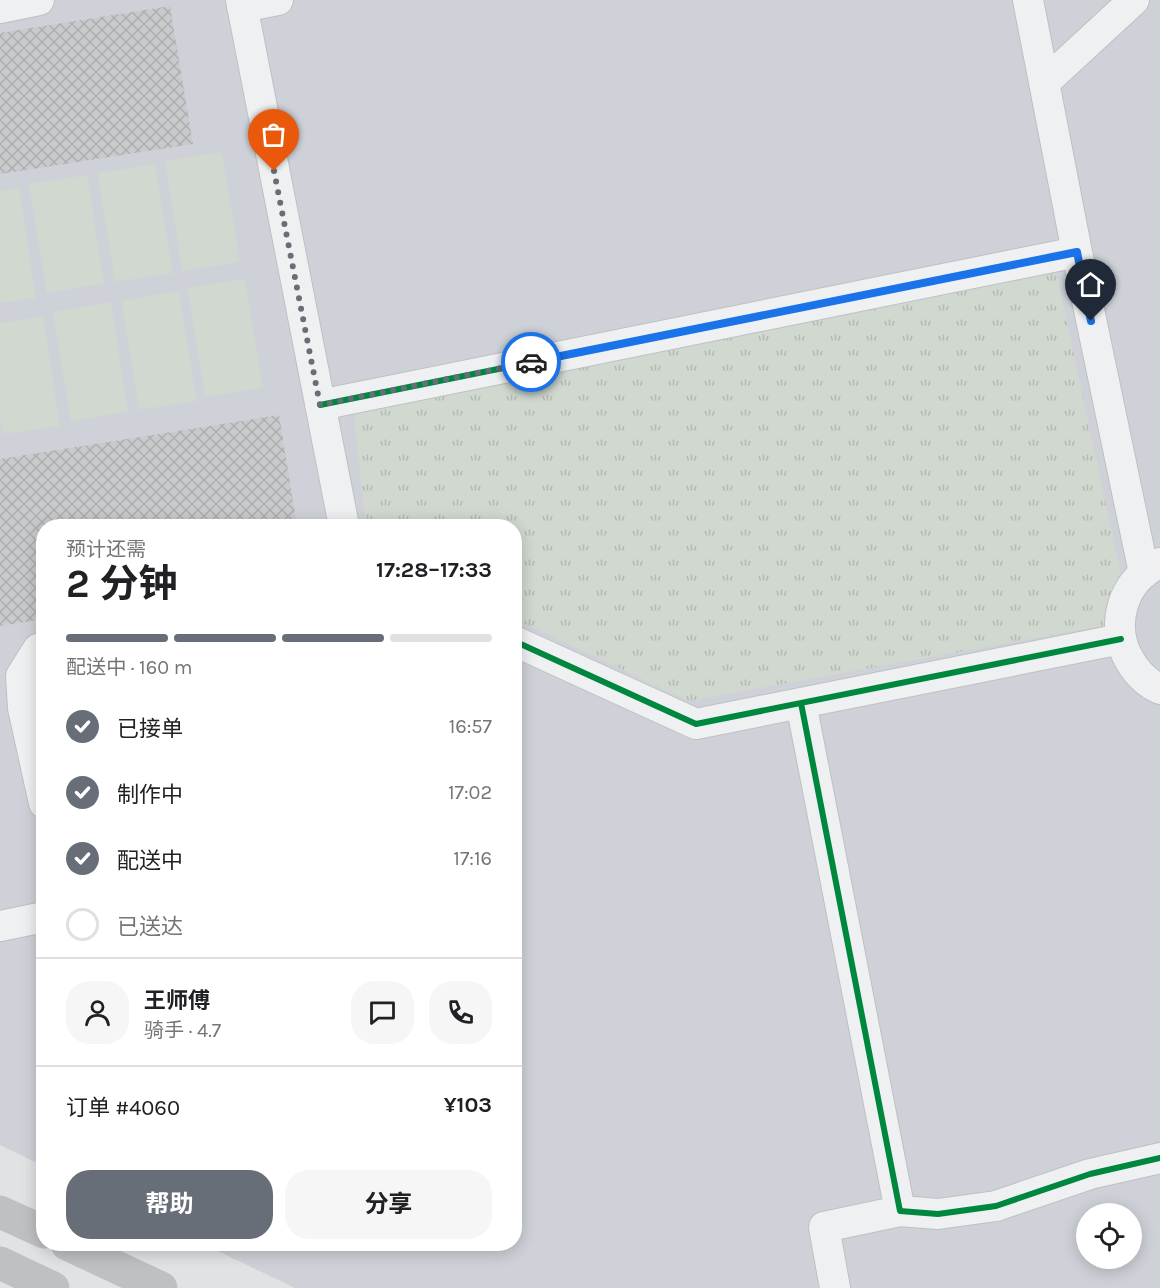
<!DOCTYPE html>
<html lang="zh">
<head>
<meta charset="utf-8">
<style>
  :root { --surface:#fff; --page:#f6f6f6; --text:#202124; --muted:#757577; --line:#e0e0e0; --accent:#686e77 }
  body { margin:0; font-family:Karla,"Noto Sans SC",sans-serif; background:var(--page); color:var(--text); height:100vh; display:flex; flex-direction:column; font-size:22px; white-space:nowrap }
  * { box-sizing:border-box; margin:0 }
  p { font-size:20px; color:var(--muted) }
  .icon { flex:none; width:33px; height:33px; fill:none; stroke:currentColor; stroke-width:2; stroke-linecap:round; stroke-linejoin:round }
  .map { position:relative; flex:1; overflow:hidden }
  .panel { position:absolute; left:36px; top:519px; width:486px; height:732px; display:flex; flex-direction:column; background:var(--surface); border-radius:24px; box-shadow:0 3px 15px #0003 }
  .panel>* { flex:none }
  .tools { position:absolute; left:1076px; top:1203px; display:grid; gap:12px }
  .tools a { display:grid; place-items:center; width:66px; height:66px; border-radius:50%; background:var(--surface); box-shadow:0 3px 15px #0003; font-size:30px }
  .pin { position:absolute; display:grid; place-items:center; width:51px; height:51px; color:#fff; margin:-62px -26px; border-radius:50% 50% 50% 0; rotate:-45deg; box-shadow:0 0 6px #0007 }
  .pin .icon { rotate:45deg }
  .courier { position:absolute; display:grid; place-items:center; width:60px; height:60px; margin:-30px; border:4px solid #1a73e8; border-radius:50%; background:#fff; color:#222; box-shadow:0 2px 8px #0007 }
  .head em { font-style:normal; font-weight:700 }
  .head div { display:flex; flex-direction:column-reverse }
  .head { display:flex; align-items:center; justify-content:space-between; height:102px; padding:0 30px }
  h1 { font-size:39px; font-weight:700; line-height:45px }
  .bar { display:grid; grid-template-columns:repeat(4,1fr); gap:9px 6px; align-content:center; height:72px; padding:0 30px }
  .bar i { height:8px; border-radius:4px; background:var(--line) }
  .bar .selected { background:var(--accent) }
  .bar p { grid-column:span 4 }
  .line { display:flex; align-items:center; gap:15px; padding:0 30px; border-top:2px solid var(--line) }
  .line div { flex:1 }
  .round { display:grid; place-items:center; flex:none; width:63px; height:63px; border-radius:24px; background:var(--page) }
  ol { padding:0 30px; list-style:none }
  li { display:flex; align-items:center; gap:18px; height:66px }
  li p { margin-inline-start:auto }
  li .icon { padding:6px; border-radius:50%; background:var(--accent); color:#fff; stroke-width:4 }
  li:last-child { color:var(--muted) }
  li i { width:33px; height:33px; border:3px solid var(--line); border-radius:50% }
  .cta { display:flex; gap:12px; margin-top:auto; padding:12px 30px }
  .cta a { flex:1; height:69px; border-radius:24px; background:var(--accent); color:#fff; font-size:24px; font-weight:700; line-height:69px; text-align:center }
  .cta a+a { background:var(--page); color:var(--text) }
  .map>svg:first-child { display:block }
  .built { fill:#ced1d7; fill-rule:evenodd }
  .grass { fill:url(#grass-tufts) }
  .pitch { fill:#d0d8d0 }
  .building { fill:url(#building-cross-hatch) }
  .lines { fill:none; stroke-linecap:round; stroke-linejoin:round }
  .minor-casing { stroke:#bec0c2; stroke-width:32 }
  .minor { stroke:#eff0f1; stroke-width:30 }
  .secondary { stroke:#bec0c4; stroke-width:33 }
  .cycleway-casing { stroke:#edf0f4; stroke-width:10 }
  .cycleway { stroke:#00873e; stroke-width:6 }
  .done { stroke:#686e77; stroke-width:6; stroke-dasharray:0 10.8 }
  .route { stroke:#1a73e8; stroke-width:8 }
</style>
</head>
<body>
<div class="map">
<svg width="1160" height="1288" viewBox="0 0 1160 1288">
  <defs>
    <pattern id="grass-tufts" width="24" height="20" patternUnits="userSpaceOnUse" patternTransform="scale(1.5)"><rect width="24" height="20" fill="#d0d8d0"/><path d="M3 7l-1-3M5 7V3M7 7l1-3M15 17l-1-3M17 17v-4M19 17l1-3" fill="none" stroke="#b3bab4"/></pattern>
    <pattern id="building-cross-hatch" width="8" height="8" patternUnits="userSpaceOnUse" patternTransform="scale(1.5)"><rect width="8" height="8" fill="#c8cacc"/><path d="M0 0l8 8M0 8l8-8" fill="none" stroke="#acaeb0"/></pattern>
  </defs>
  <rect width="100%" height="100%" fill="#e0e2e4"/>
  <path class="built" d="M0,0h1160v1288h-865l-92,-44h311v-718h-470l-1,640 -43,-21zM1086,1214h45v44h-45z"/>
  <path class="grass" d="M1055,266l68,318 -17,41 -417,76 -174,-82 -1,-93h-148l-13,-117z"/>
  <path class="pitch" d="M222,152l18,110 -58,9 -17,-110z
    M155,164l18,109 -58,9 -18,-109z
    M87,175l17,109 -57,9 -18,-109z
    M19,188l17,110 -36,5v-112z
    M245,279l18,109 -58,9 -18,-109z
    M179,291l18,110 -58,9 -18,-109z
    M111,302l17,110 -57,9 -18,-109z
    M43,316l17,110 -57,8 -3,-16v-95z"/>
  <path class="building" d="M170,6l23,138 -193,30v-141z
    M279,415l18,111h-253v93l-44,7v-167z"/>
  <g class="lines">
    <g class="minor-casing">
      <path id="minor" d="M241,0l103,526
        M1028,0l49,252 67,321
        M242,7l36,-7
        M0,8l39,-8
        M1044,83l90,-83
        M320,405l757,-153
        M1160,563c-38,17 -51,63 -30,98 7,12 17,22 30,28
        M514,641l182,83 425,-85
        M44,647l-6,2 -17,27 2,32 21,95
        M801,703l99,508 38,3 58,-8 94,-32 70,-16
        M0,926l44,-9
        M835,1288l-11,-61 76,-16"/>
    </g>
    <use href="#minor" class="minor"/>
    <path class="secondary" d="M0,1212l44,20
      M67,1244l94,44
      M0,1263l53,25"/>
    <g class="cycleway-casing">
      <path id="cycleway" d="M320,405l757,-153
        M514,641l182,83 425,-85
        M801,703l99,508 38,3 58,-8 94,-32 70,-16"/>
    </g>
    <use href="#cycleway" class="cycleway"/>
  </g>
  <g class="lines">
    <path class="done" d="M274,171l46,234 211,-43"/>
    <path class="route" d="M531,362l546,-110 14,69"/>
  </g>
</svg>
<div class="tools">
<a><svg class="icon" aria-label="locate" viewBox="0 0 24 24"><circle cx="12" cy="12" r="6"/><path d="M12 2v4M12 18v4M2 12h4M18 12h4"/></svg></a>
</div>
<div class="pin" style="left:274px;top:171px;background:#ea580c"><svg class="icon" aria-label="bag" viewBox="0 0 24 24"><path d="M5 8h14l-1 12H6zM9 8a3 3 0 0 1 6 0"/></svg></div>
<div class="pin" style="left:1091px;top:321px;background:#1f2937"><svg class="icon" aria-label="home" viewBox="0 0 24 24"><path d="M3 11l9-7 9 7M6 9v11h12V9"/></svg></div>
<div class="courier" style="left:531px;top:362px"><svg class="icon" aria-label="car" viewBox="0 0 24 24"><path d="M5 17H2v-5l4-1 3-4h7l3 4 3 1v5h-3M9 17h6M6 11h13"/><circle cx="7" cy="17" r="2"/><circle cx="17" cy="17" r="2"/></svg></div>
<section class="panel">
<div class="head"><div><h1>2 分钟</h1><p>预计还需</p></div><em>17:28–17:33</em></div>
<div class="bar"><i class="selected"></i><i class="selected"></i><i class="selected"></i><i></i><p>配送中 · 160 m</p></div>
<ol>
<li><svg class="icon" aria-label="check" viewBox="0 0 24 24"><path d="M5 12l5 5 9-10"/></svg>已接单<p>16:57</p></li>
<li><svg class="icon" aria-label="check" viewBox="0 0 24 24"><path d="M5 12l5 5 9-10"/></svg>制作中<p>17:02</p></li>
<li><svg class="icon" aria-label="check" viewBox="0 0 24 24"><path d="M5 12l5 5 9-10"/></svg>配送中<p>17:16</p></li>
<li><i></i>已送达</li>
</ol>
<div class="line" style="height:108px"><a class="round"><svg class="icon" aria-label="person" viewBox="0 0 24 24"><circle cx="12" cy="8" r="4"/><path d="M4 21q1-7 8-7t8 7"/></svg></a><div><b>王师傅</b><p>骑手 · 4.7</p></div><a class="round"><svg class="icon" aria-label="chat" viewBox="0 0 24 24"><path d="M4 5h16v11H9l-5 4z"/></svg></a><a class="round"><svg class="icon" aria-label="phone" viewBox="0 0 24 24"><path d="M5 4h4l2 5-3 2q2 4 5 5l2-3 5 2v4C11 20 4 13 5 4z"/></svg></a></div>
<div class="line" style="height:78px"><div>订单 #4060</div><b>¥103</b></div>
<div class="cta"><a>帮助</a><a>分享</a></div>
</section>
</div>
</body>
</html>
